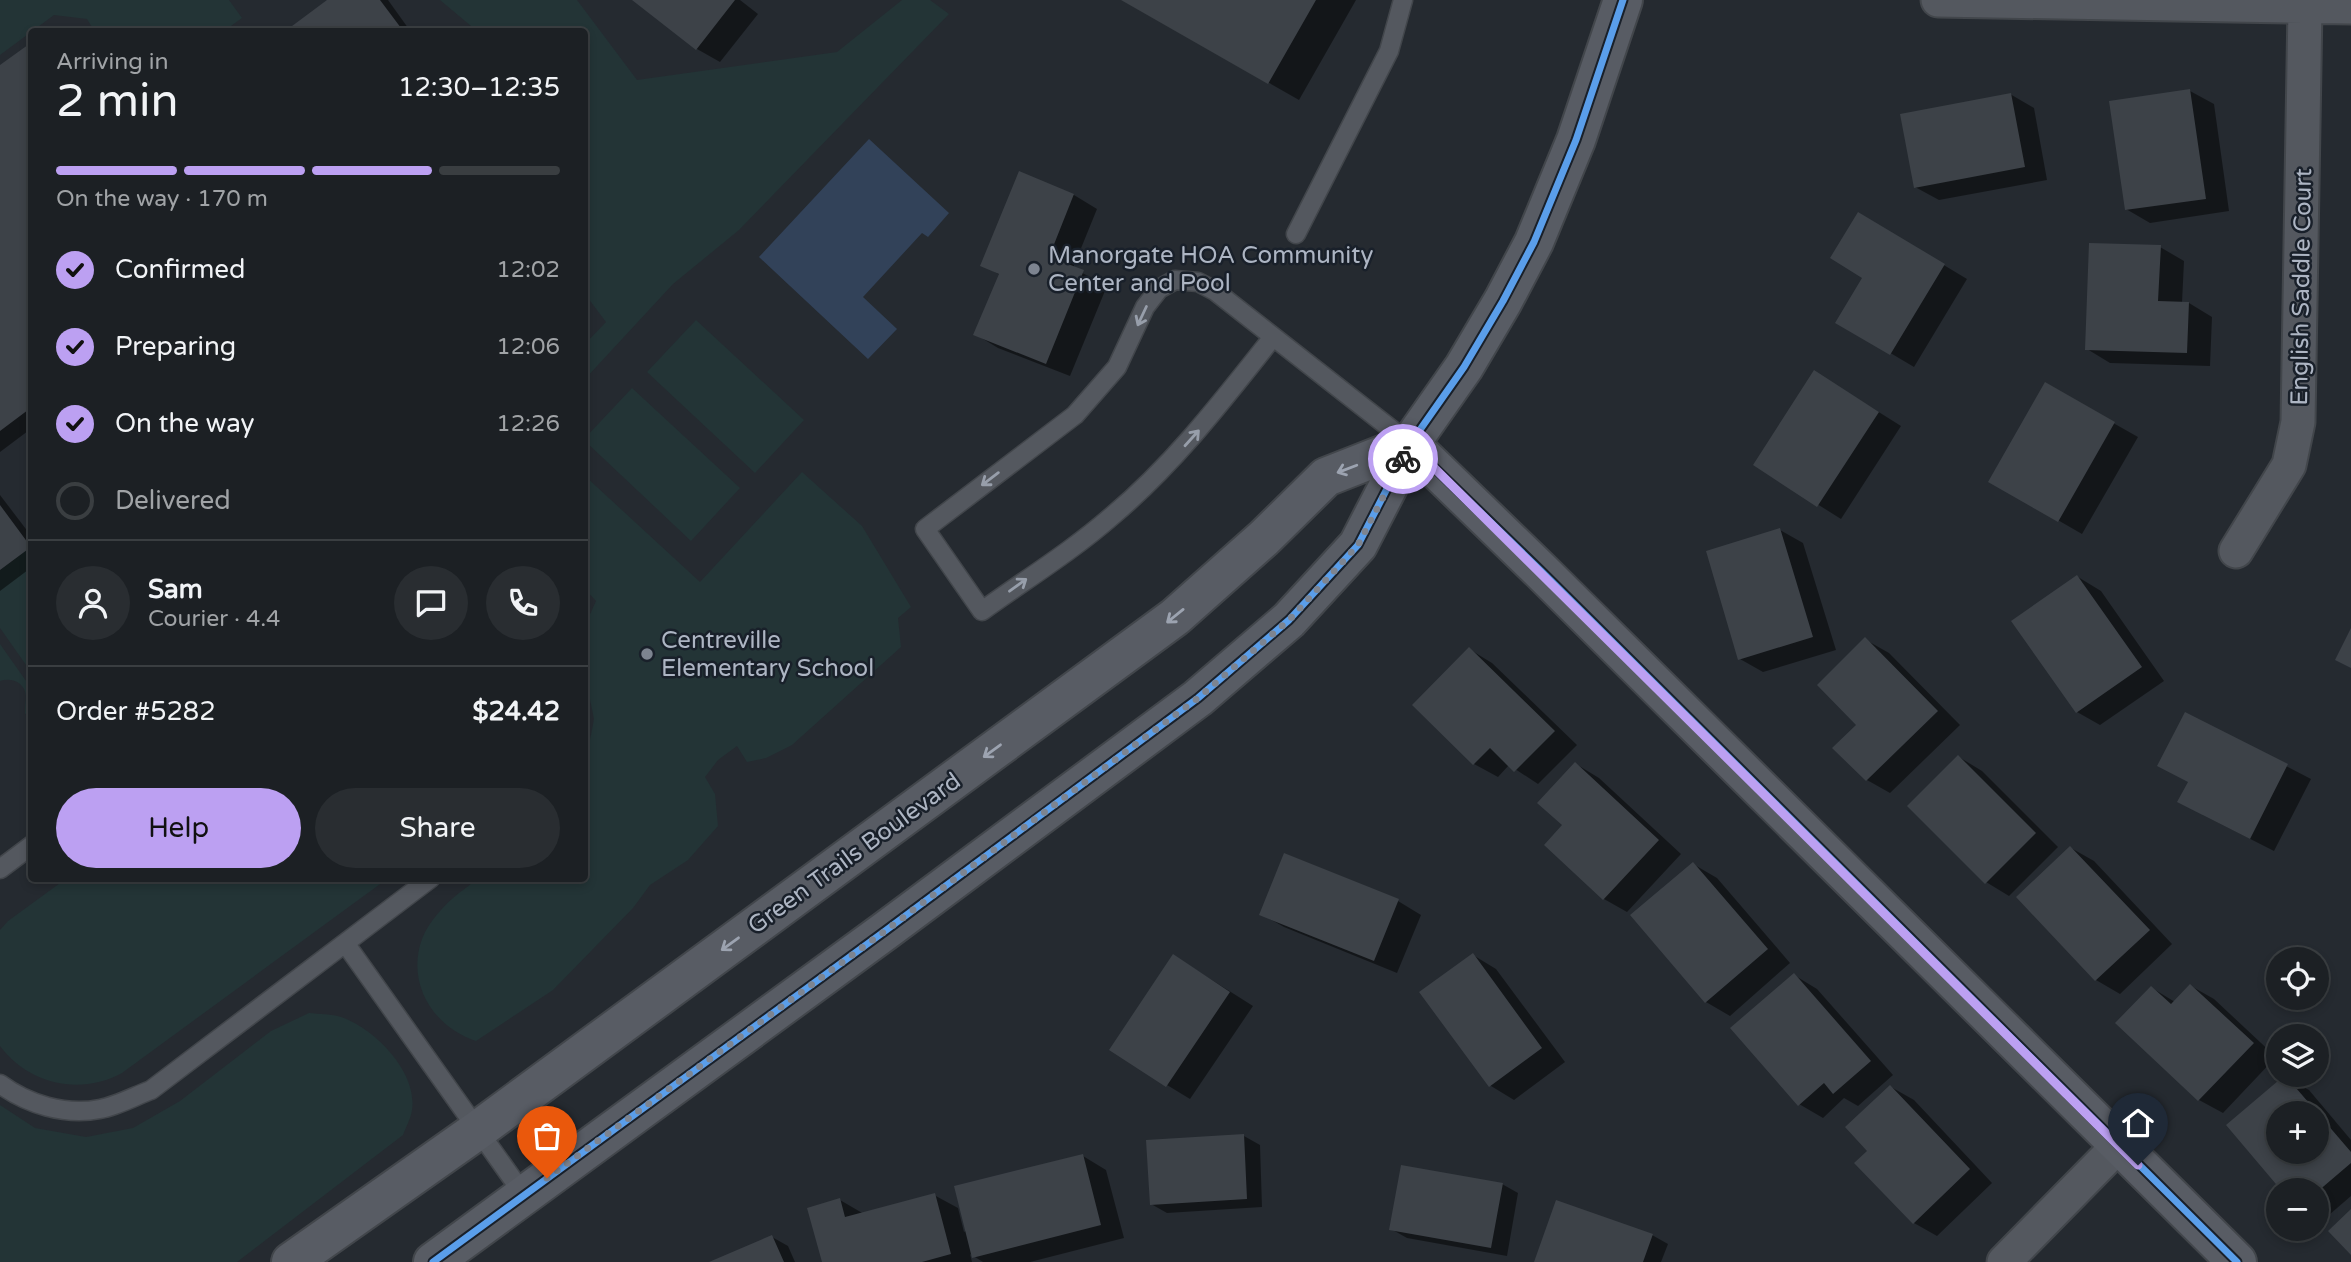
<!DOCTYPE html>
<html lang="en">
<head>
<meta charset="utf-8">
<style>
  :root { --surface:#1c2024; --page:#292d31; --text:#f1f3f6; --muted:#a0a3a6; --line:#3a3e41; --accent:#bca0f2 }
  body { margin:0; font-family:"Varela Round",sans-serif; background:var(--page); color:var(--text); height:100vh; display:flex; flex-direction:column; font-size:26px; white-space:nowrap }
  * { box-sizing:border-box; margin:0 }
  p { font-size:23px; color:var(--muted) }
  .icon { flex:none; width:38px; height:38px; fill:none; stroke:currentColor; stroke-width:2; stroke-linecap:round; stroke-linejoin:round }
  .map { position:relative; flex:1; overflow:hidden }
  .side { position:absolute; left:28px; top:28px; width:560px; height:854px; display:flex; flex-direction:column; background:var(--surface); border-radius:7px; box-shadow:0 4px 10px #0003,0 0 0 2px var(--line) }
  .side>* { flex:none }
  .controls { position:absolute; left:2266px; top:947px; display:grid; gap:14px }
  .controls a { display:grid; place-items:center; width:63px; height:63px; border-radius:50%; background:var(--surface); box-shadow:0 4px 10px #0003,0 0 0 2px var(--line); font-size:35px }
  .pin { position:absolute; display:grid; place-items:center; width:60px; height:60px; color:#fff; margin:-72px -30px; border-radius:50% 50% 50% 0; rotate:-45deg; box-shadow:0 0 7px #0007 }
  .pin .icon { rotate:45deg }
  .courier { position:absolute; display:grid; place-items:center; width:70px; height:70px; margin:-35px; border:5px solid #bca0f2; border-radius:50%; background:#fff; color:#222; box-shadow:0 2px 9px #0007 }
  .summary em { font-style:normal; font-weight:600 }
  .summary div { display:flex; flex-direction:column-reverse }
  .summary { display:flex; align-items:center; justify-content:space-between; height:119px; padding:0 28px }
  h1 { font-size:46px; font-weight:600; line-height:52px }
  .bar { display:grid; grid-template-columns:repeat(4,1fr); gap:10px 7px; align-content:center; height:84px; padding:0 28px }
  .bar i { height:9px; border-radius:5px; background:var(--line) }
  .bar .current { background:var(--accent) }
  .bar p { grid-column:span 4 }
  .line { display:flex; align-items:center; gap:18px; padding:0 28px; border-top:2px solid var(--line) }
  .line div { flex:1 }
  .round { display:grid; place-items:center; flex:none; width:74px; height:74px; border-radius:37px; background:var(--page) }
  ol { padding:0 28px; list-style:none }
  li { display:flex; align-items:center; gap:21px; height:77px }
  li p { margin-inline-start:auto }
  li .icon { padding:7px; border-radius:50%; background:var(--accent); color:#111; stroke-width:4 }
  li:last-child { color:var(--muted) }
  li i { width:38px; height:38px; border:4px solid var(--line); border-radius:50% }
  .action { display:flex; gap:14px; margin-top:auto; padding:14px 28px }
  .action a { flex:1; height:80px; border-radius:42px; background:var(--accent); color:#111; font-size:28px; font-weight:600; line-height:80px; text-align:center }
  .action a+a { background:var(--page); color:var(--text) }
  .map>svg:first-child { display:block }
  .green { fill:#233436 }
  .water { fill:#324259 }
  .shadow { fill:#0007; fill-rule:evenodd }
  .building { fill:#3d4248; fill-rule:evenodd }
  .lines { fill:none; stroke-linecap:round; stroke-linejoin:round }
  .lane-casing { stroke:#42464b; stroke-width:21 }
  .street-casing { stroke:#42464b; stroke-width:37 }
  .secondary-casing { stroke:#42464b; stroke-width:42 }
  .lane { stroke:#54585f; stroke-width:18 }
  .street { stroke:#54585f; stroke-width:33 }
  .secondary { stroke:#585c64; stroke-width:38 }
  .cycleway-casing { stroke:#19202a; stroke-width:11 }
  .cycleway { stroke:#5a9eea; stroke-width:7 }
  .oneway { stroke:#979eaa }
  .oneway2 { stroke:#9ca3b0 }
  .done { stroke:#7d8490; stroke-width:7; stroke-dasharray:0 12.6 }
  .route { stroke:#bca0f2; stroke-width:9 }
  .poi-dot { fill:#7d8490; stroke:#19202a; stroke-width:2.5 }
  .labels { text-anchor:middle; stroke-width:5; stroke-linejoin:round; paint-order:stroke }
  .poi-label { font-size:24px; fill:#adb5c3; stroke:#19202a; text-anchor:start }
  .street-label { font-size:24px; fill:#adb5c3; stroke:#19202a }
</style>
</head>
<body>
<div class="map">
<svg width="2351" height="1262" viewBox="0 0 2351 1262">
  <rect width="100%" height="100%" fill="#252a30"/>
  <path class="green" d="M0,0h229l13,18 -18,13 -129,1 -8,-13 -33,-4 -54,40z
    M440,0h137l60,80 200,-28 65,-52h28l19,14 -210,216 -66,54 -88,95v-35l21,-22 -21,-28 -1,-262 -107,-1z
    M696,320l108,100 -49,53 -108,-101z
    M632,388l108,100 -49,53 -106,-100v-3z
    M802,472l60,54 49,81 -13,11 3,29 -109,98 -26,13 -19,4 -10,-16 -19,14 -13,17 10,17 3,32 -30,34 -38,25 -17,23 -80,82 -77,51c-43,-14 -70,-58 -54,-102 7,-18 23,-35 37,-46 6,-4 12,-10 18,-13 9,-5 90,-2 107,-2l1,-112 9,-47 -9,-44 -1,-47 12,-27 -11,-12v-113l115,106z
    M31,547v125l-31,-44v-58z
    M0,644l31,44 -1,32 -5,-7c0,-6 1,-12 1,-17 -1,-14 -15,-19 -26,-15z
    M67,878h320v1l-265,194c-42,23 -94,11 -122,-27v-116l8,-9z
    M309,1013c10,1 23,1 32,4 33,11 77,55 71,93 -1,8 -6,17 -9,25l-166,127h-237v-157l35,23 51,9 47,-9 47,-27 91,-70z"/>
  <path class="water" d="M869,139l80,74 -21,24 -6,-4 -59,64 34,32 -29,30 -109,-102z"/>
  <path class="shadow" d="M330,0h58l23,32h-124z
    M635,0h105l18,14 -38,48 -23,-13z
    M1124,0h232l-57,100z
    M32,44v384l-32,24v-385z
    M2190,91l24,13 15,107 -79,12 -24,-14z
    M2010,94l24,14 13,72 -108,20 -24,-13z
    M1020,174l54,21 23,14 -24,59 34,18 -37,90 -72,-28 -23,-14 25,-59 -17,-10z
    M1859,214l108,65 -53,88 -76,-45 27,-45z
    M2160,247l24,14 -2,42h7l23,14 -2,49 -100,-3 -23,-14z
    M1815,372l86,54 -60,93 -86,-54z
    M2046,385l92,52 -56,97 -92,-53z
    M0,495l32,42v30l-32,24z
    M1780,530l23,13 33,107 -73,22 -23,-13z
    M2078,577l23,14 63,90 -64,44 -23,-13z
    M1866,640l23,13 71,72 -70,68 -23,-13z
    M1469,649l23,14 85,82 -39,39 -29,-19 -11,12 -24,-13 -60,-59z
    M2186,714l125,65 -37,72 -71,-36 -13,-33z
    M1959,757l23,14 76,76 -49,49 -23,-14z
    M1576,764l23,14 82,76 -54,58 -23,-13z
    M2071,848l23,13 78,83 -52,50 -24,-14 -78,-83z
    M1285,855l113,46 23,14 -24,58 -113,-46 -23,-13z
    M1693,864l24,14 73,85 -60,53 -24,-14 -74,-86z
    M1473,955l23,14 69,93 -51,38 -23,-14 -69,-93z
    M1174,956l79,50 -63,93 -23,-14z
    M1794,975l23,14 76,86 -35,31 -14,-8 -21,20 -24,-14z
    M2191,986l23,13 62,58 -53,56 -24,-13 -81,-77 34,-35 23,14z
    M2285,1077l24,13 42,50v56l-29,25 -5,-3v-28h-34l-54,-65zM2278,1113h39v39h-39z
    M1891,1087l23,13 78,83 -55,53 -23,-13 -45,-72z
    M1244,1136l16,9 2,62 -95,6 -16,-9z
    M1083,1156l23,14 18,68 -94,24h-47l-13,-8 2,8h-149l17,-62 24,14 70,-19 24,13 6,24z
    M1502,1184l16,9 -11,63 -100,-18 -16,-9z
    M1652,1235l16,9 -7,18h-125z
    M772,1237l16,9 7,16h-82z"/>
  <path class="building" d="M327,0h53l24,32h-120z
    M632,0h103l-39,50z
    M1121,0h195l-48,84z
    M32,42v365l-32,24v-366z
    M2190,89l16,110 -81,11 -16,-109z
    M2011,93l14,74 -111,21 -14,-74z
    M1019,171l55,23 -25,63 35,13 -38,94 -73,-29 26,-61 -19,-8z
    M1858,212l87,52 -55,91 -55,-32 27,-45 -32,-20z
    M2089,243l72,2 -3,56 31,1 -2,51 -102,-3z
    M1814,370l65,42 -62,95 -64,-42z
    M2045,382l70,40 -57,100 -70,-40z
    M0,505l31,42 -31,23z
    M1780,528l33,109 -75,23 -32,-109z
    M2077,575l65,92 -66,46 -65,-92z
    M2351,628v40l-16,-8z
    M1865,637l73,74 -72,70 -34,-33 24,-23 -39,-40z
    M1469,647l86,84 -41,41 -24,-24 -17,17 -61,-60z
    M2185,712l103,52 -38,75 -73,-37 11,-20 -31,-16z
    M1958,755l78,78 -51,51 -78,-78z
    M1575,762l84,78 -56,60 -59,-55 18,-20 -25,-22z
    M2070,846l80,84 -55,51 -79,-84z
    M1284,853l115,46 -25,62 -115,-46z
    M1693,862l75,87 -63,54 -75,-88z
    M1473,953l69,95 -53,39 -70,-95z
    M1173,954l57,38 -64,95 -57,-37z
    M1794,973l77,88 -38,33 -9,-11 -26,23 -68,-78z
    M2190,984l64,59 -56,58 -83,-78 36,-37 20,18z
    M2285,1075l66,77v11l-34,29v-2h-36l-55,-65zM2278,1113h39v39h-39z
    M1890,1085l80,84 -57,55 -59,-61 13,-12 -22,-24z
    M1244,1134l3,65 -97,6 -4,-65z
    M1083,1154l18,71 -129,33 -18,-72z
    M1401,1165l102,18 -12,65 -102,-18z
    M935,1193l16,61 -29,8h-100l-15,-54 33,-10 5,19z
    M1556,1200l97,34 -10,28h-109z
    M2351,1209v46l-23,-24z
    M772,1235l12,27h-75z"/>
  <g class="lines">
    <g class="lane-casing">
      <path id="lane" d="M1296,234l93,-183 14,-51
        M1273,337c-50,63 -99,127 -161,179 -40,35 -87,64 -130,95l-57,-82 150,-114 42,-48 28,-60 14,-18 16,-9 23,2 17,9 194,152
        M0,869l32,-24
        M345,943l179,252
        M0,1084c27,20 65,32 100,25 17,-3 35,-13 51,-19l280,-212"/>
    </g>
    <g class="street-casing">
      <path id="street" d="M1938,0l413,7
        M2236,551l53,-86 9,-43 7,-416
        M2004,1262l115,-117"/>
    </g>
    <g class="secondary-casing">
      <path id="secondary" d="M1410,444l131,127 696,691
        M291,1262l187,-132 697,-513 89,-79 62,-61 84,-33
        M433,1262l452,-331 313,-233 91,-78 69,-75 52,-101 54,-77 39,-66 31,-59 42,-102 47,-140"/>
    </g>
    <use href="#lane" class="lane"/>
    <use href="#street" class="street"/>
    <use href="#secondary" class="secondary"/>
    <g class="cycleway-casing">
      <path id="cycleway" d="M1410,444l131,127 696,691
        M433,1262l452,-331 313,-233 91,-78 69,-75 52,-101 54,-77 39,-66 31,-59 42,-102 47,-140"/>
    </g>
    <use href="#cycleway" class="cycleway"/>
  </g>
  <defs><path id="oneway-shaft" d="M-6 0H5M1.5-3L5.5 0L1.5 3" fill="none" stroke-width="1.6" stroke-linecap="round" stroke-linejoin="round" transform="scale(1.75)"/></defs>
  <g class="oneway">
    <use href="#oneway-shaft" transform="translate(1142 316) rotate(115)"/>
    <use href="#oneway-shaft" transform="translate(1192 438) rotate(-48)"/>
    <use href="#oneway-shaft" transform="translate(990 479) rotate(143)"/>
    <use href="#oneway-shaft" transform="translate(1018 585) rotate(-36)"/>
  </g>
  <g class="oneway2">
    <use href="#oneway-shaft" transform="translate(1347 469) rotate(159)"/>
    <use href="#oneway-shaft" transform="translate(1175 616) rotate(141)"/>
    <use href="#oneway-shaft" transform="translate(992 751) rotate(144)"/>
    <use href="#oneway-shaft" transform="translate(730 944) rotate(144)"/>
  </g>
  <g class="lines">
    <path class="done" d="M547,1178l338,-247 313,-233 91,-78 69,-75 45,-86"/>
    <path class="route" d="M1403,459l7,-15 728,721"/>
  </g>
  <g class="poi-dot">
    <circle cx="1034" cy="269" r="7"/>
    <circle cx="647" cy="654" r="7"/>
  </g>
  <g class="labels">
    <g class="poi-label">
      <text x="1048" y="263">Manorgate HOA Community<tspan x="1048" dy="28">Center and Pool</tspan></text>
      <text x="661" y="648">Centreville<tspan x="661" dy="28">Elementary School</tspan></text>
    </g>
    <g class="street-label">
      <text transform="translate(2301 287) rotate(-89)" y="8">English Saddle Court</text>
      <text transform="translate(854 853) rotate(-36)" y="8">Green Trails Boulevard</text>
    </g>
  </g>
</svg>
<div class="controls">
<a><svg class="icon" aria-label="locate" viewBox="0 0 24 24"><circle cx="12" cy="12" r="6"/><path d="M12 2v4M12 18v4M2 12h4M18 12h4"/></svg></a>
<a><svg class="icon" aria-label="layers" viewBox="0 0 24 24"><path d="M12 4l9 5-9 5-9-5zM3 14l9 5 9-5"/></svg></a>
<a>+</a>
<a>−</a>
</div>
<div class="pin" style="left:547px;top:1178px;background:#ea580c"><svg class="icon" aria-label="bag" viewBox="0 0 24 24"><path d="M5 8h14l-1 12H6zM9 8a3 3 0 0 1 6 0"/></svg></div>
<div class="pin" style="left:2138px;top:1165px;background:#1f2937"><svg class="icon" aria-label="home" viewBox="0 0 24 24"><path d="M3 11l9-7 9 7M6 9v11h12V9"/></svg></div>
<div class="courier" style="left:1403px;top:459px"><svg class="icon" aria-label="bike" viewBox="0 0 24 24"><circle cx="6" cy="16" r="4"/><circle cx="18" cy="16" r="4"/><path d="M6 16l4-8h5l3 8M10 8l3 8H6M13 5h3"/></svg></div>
<section class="side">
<div class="summary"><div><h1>2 min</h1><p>Arriving in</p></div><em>12:30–12:35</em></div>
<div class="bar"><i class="current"></i><i class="current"></i><i class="current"></i><i></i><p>On the way · 170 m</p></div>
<ol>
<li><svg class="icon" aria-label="check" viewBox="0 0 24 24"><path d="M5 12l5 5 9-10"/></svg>Confirmed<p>12:02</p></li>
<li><svg class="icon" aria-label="check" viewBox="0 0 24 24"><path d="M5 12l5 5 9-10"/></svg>Preparing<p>12:06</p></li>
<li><svg class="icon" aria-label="check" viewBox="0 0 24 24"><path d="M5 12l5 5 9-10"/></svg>On the way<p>12:26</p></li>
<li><i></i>Delivered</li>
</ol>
<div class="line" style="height:126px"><a class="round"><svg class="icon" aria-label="person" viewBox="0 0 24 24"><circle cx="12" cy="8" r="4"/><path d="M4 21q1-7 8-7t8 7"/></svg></a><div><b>Sam</b><p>Courier · 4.4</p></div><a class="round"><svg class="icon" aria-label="chat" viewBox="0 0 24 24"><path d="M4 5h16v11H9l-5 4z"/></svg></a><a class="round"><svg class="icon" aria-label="phone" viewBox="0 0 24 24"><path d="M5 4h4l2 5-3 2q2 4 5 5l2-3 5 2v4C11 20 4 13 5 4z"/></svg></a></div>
<div class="line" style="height:91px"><div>Order #5282</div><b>$24.42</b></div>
<div class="action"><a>Help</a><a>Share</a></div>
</section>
</div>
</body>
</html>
